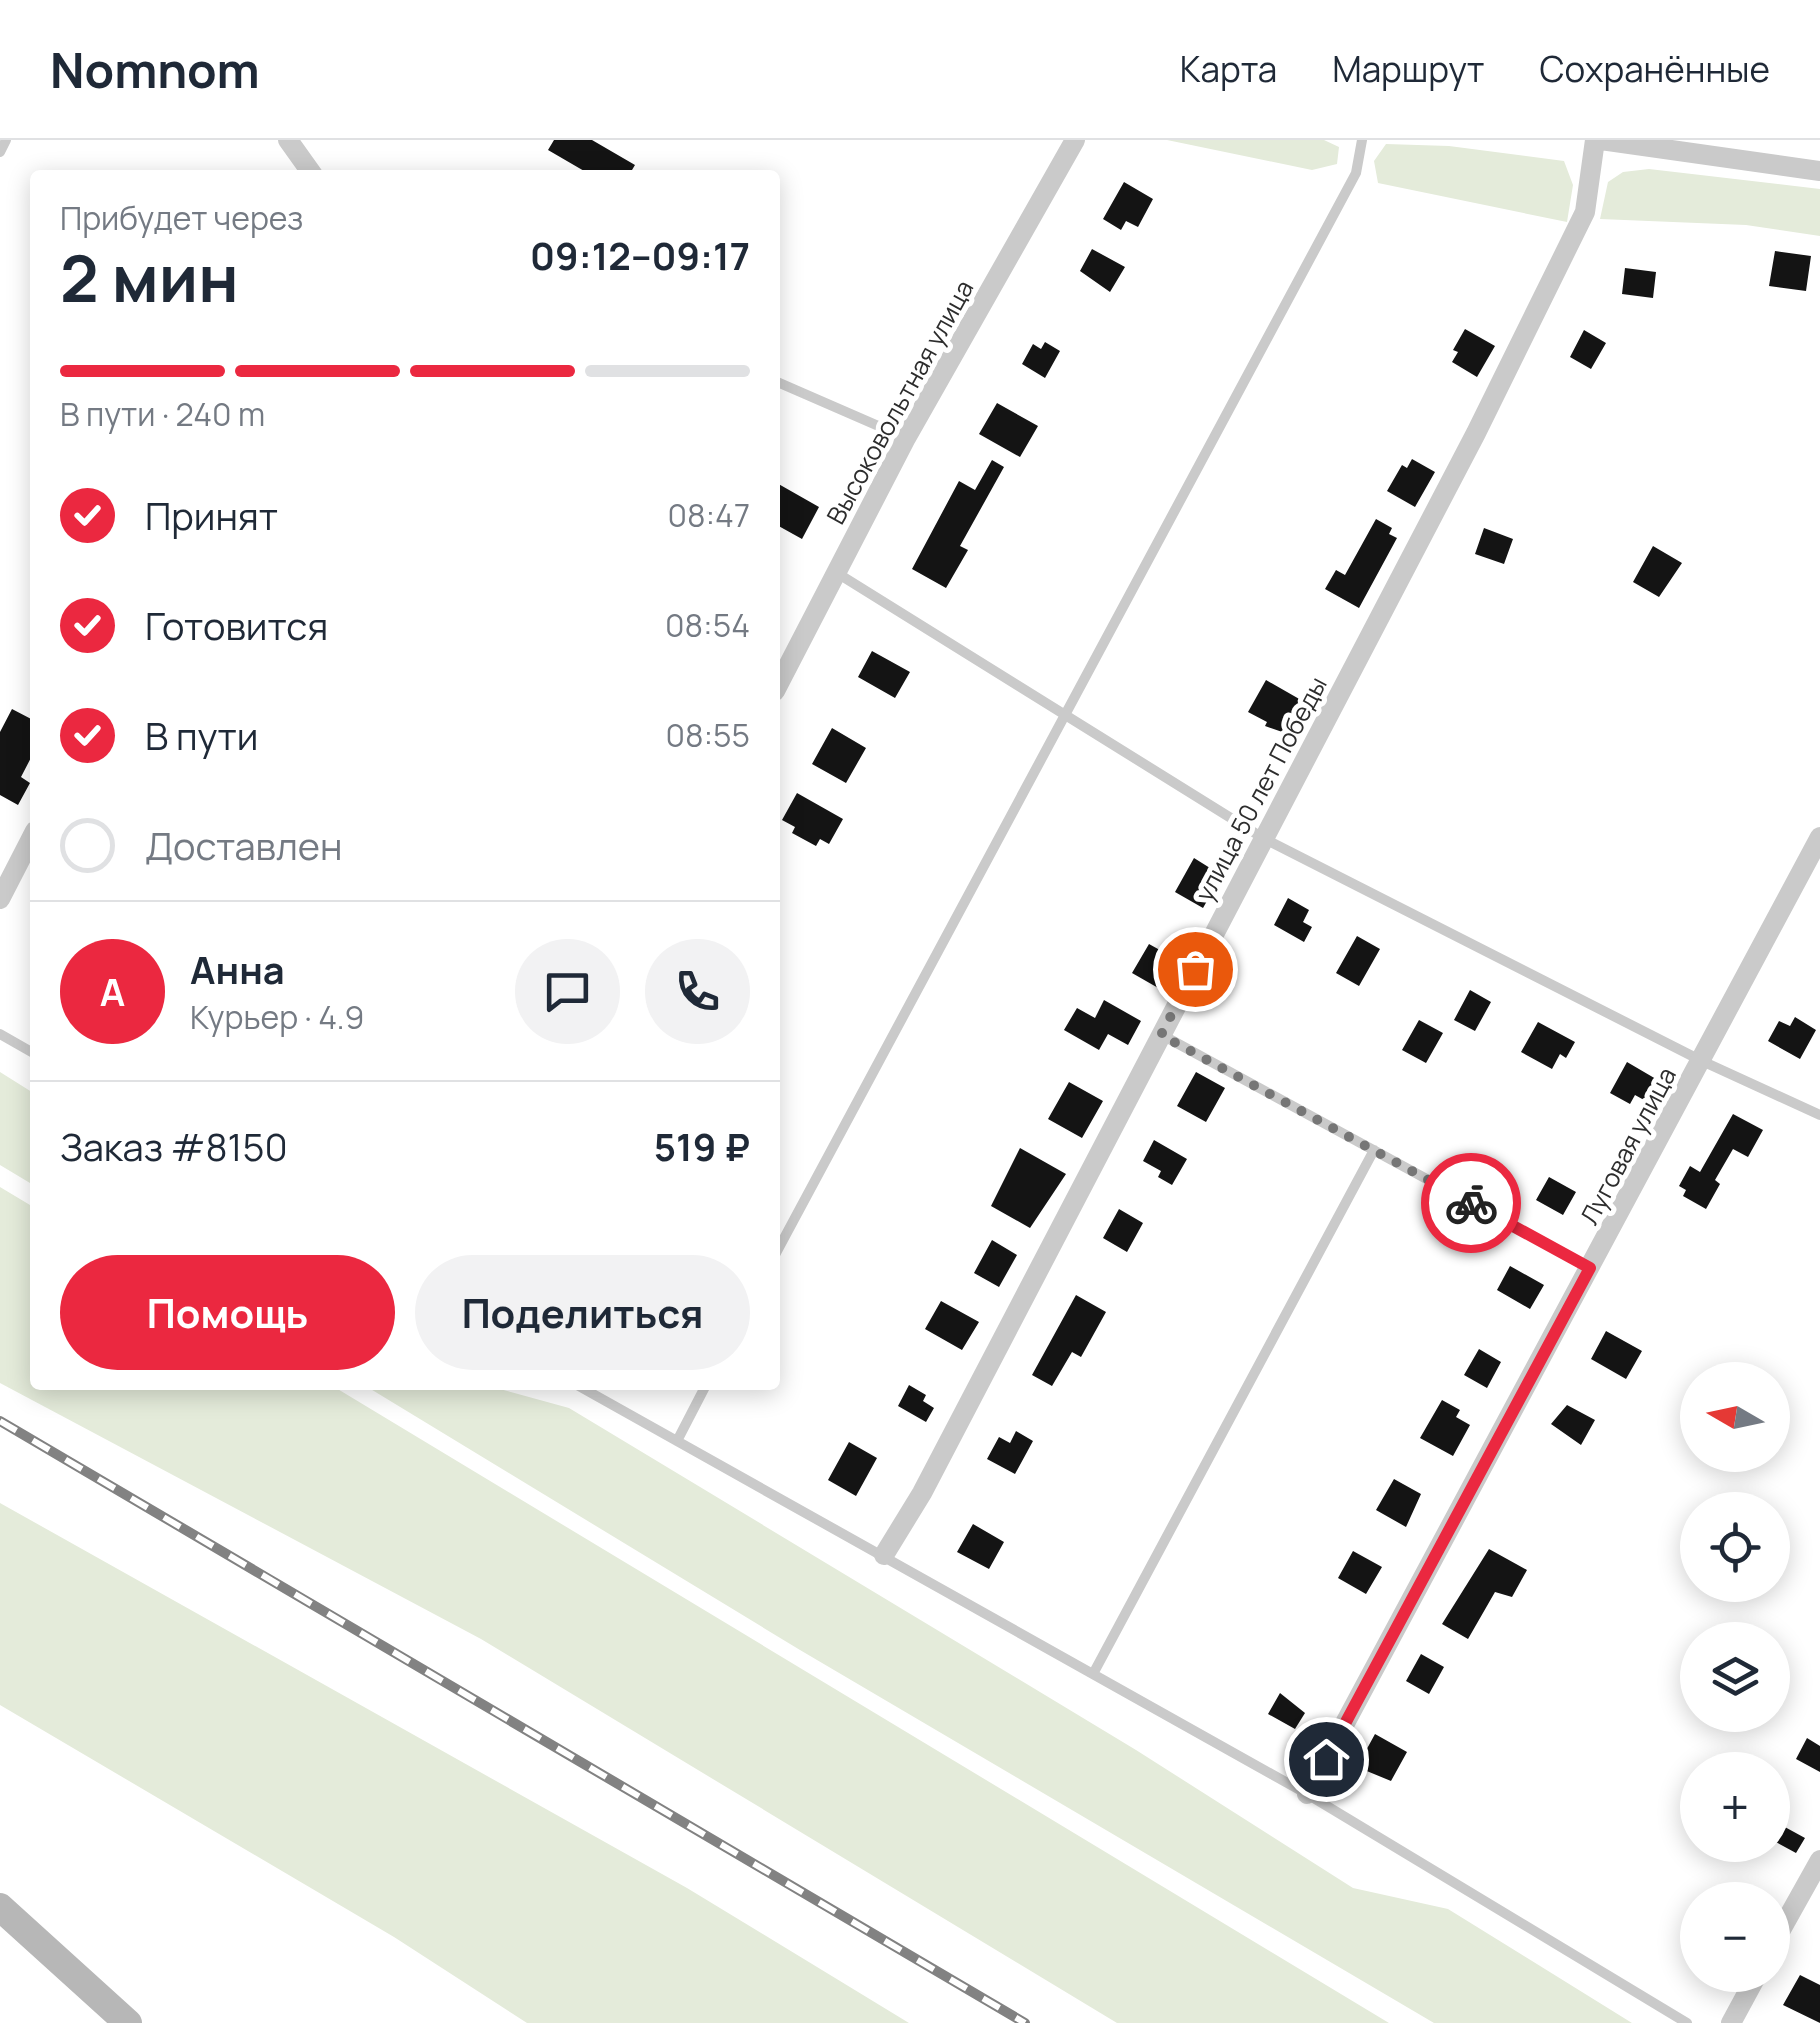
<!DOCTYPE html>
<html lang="ru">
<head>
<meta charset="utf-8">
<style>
  :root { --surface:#fff; --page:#f2f2f3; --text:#1f2937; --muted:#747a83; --line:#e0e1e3; --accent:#eb2840 }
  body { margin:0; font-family:Manrope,sans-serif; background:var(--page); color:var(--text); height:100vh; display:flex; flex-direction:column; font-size:38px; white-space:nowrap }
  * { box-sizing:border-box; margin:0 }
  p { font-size:32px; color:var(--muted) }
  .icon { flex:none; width:55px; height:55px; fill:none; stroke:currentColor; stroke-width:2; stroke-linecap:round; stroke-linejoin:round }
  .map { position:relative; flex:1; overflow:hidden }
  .sheet { position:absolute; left:30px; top:30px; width:750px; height:1220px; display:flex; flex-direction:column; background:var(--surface); border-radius:10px; box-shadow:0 5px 25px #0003 }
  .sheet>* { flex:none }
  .needle { width:65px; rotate:279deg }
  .tools { position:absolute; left:1680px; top:1222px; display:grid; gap:20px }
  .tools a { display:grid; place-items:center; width:110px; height:110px; border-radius:50%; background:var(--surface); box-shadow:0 5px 25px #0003; font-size:50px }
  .pin { position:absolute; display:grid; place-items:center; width:85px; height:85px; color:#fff; margin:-42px; border:5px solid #fff; border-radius:50%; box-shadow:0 2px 10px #0007 }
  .courier { position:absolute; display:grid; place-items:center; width:100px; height:100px; margin:-50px; border:8px solid #eb2840; border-radius:50%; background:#fff; color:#222; box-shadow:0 2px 12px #0007 }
  .head em { font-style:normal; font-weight:700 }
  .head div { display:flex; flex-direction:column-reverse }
  .head { display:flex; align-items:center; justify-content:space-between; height:170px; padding:0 30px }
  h1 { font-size:65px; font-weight:700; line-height:75px }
  .bar { display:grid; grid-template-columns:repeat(4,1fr); gap:15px 10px; align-content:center; height:120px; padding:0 30px }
  .bar i { height:12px; border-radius:8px; background:var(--line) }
  .bar .current { background:var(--accent) }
  .bar p { grid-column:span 4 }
  .line { display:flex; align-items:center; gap:25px; padding:0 30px; border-top:2px solid var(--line) }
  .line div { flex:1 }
  .round { display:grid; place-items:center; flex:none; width:105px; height:105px; border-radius:52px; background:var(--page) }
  ol { padding:0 30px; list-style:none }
  li { display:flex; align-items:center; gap:30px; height:110px }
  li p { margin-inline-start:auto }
  li .icon { padding:10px; border-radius:50%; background:var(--accent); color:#fff; stroke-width:4 }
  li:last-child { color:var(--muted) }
  li i { width:55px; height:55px; border:5px solid var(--line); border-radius:50% }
  .button { display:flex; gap:20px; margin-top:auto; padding:20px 30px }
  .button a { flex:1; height:115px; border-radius:60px; background:var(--accent); color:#fff; font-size:40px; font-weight:700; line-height:115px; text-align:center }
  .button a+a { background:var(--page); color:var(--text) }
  header { display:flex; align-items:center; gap:60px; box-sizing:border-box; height:140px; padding:0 50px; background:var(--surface); border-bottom:2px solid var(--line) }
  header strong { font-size:48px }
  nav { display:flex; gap:55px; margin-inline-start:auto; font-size:35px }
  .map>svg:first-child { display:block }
  .green { fill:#e4ebda }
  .building { fill:#141414 }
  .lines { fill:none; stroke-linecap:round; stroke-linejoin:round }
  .service { stroke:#cacaca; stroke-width:10 }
  .minor { stroke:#cacaca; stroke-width:20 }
  .secondary { stroke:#b7b7b7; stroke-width:28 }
  .rail-casing { stroke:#828282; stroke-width:10 }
  .rail { stroke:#fff; stroke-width:6; stroke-dasharray:19; stroke-linecap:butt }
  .done { stroke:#767676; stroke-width:10; stroke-dasharray:0 18 }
  .route { stroke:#eb2840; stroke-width:12 }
  .labels { text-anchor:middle; stroke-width:10; stroke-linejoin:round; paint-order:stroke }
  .street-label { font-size:25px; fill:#2d2d2d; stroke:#fff }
</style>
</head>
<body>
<header>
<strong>Nomnom</strong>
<nav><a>Карта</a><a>Маршрут</a><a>Сохранённые</a></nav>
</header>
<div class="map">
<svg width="1820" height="1883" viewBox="0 0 1820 1883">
  <rect width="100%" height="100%" fill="#fff"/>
  <path class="green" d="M1167,0h157l15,7 -2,17 -25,6z
    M1386,4l63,2 115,15 9,24 -6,37 -189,-39 -4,-22z
    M1649,29l171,20v47l-74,-11 -146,-6 8,-37 15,-10z
    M0,932l35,22v92l-35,-21z
    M0,1047l35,21v177h296l1058,638h-272l-636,-384 -481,-256z
    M364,1245h121l84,23 567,342 217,138 95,21 184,114h-198l-634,-373z
    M0,1363l687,385 222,135h-382l-133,-86 -394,-232z"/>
  <path class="building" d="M554,0h38l43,25 -6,10h-38l-43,-25z
    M1124,42l29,17 -15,28 -12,-6 -5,9 -18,-11z
    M1092,109l33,18 -15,25 -30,-21z
    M1775,111l36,5 -5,35 -37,-5z
    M1625,128l31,4 -3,26 -31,-4z
    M1465,189l30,17 -18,31 -25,-15 6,-10 -5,-2z
    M1584,190l22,13 -15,26 -21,-12z
    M1045,202l15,9 -15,27 -23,-14 11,-20 8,5z
    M997,263l41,23 -18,31 -41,-23z
    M1412,319l23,13 -20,35 -28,-16 15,-26 5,3z
    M992,320l12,7 -44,79 8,4 -22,38 -34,-19 47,-88 16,9z
    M775,342l44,25 -17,32 -27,-15z
    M1376,379l16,9 -3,6 8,4 -38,70 -34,-19 11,-19 9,5z
    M1484,388l29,11 -9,25 -29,-10z
    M1653,406l29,17 -23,34 -26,-15z
    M872,511l38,21 -15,26 -37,-21z
    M1266,540l42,24 -17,31 -26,-9 2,-4 -19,-10z
    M12,569l23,12v29l-14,27 9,6 -12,22 -18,-10v-63z
    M832,588l34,20 -20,35 -34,-19z
    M797,653l46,26 -14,25 -9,-5 -4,7 -24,-13 3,-6 -13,-7z
    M1194,718l16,10 -6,10 12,7 -13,23 -28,-16z
    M1288,758l21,12 -6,12 9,5 -8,15 -30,-17z
    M1357,796l23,13 -21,37 -23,-13z
    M1149,804l27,15 -16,30 -28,-16z
    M1470,850l21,12 -16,29 -21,-11z
    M1104,860l37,21 -13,24 -20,-11 -9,16 -35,-20 13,-22 18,10z
    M1795,877l21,13 -16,29 -32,-18 11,-20 11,5z
    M1419,880l24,13 -17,30 -24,-13z
    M1538,882l37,20 -9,16 -6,-4 -8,15 -31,-17z
    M1627,922l29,17 -12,21 -9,-5 -5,9 -20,-11z
    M1196,932l29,16 -19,34 -29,-16z
    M1069,942l34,19 -21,37 -34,-19z
    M1733,974l30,16 -15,27 -15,-8 -18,31 5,4 -14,25 -23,-13 3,-6 -7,-4 11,-20 10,6z
    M1154,1000l33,19 -15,26 -14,-8 3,-6 -18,-10z
    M1020,1008l46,26 -36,54 -39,-22z
    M1549,1037l27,15 -13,23 -27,-15z
    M1119,1069l24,14 -16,29 -24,-14z
    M992,1100l25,15 -18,32 -25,-14z
    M1510,1126l34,19 -14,24 -33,-19z
    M1076,1155l30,17 -25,45 -9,-5 -20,34 -20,-11z
    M941,1161l38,21 -17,28 -37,-21z
    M1606,1191l36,20 -16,28 -35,-20z
    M1479,1209l22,13 -14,26 -23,-13z
    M909,1245l17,10 -3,6 11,7 -8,14 -28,-16z
    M1442,1260l18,10 -4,7 14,8 -17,31 -33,-18z
    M1567,1265l28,15 -14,25 -30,-21z
    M1016,1291l17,10 -18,33 -28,-15 12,-22 11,6z
    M849,1302l28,16 -21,38 -28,-16z
    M1394,1339l27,15 -15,33 -30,-17z
    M973,1384l31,18 -15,27 -32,-17z
    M1489,1409l38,21 -15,27 -17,-5 -27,47 -26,-15z
    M1353,1411l29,16 -16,27 -28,-16z
    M1421,1514l23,13 -15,27 -23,-13z
    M1280,1553l25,20 -10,16 -27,-15z
    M1375,1594l32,18 -16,29 -34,-14z
    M1807,1598l13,8v26l-24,-13z
    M1772,1680l33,18 -9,15 -24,-13z
    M1800,1835l20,10v38l-37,-18z"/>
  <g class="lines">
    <path class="service" d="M0,12l6,-12
      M775,241l131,57
      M837,433l426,265 439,223 118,54
      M0,894l35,20
      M1162,895l428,233
      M775,1115l581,-1082 6,-33
      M577,1245l730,409 380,229
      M677,1301l29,-56
      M1093,1534l281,-524"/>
    <path class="minor" d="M288,0l25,35
      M1601,0l219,31
      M775,551l131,-253 169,-298
      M0,759l35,-68
      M884,1415l38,-62 554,-1060 109,-221 10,-72
      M1307,1654l513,-957
      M1772,1806l48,-86
      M1731,1883l26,-48"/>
    <path class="secondary" d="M0,1767l128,116"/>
    <g class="rail-casing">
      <path id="rail" d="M0,1281l1025,602"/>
    </g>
    <use href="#rail" class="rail"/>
  </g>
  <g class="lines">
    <path class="done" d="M1195,829l-34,66 310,168"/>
    <path class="route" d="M1326,1619l264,-491 -119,-65"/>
  </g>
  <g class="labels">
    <g class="street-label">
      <text transform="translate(900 262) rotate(-61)" y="9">Высоковольтная улица</text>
      <text transform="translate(1261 649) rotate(-62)" y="9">улица 50 лет Победы</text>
      <text transform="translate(1628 1006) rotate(-62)" y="9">Луговая улица</text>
    </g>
  </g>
</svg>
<div class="tools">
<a><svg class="needle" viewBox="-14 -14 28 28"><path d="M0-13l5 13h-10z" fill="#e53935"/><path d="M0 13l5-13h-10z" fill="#747a83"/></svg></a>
<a><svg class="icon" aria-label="locate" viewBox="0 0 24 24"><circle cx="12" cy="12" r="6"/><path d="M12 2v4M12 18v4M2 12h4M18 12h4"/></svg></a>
<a><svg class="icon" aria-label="layers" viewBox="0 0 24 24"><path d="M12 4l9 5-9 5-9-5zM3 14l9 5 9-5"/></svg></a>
<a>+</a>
<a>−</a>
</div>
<div class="pin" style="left:1195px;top:829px;background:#ea580c"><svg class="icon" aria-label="bag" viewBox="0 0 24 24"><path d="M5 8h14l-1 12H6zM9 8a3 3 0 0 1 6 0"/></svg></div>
<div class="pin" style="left:1326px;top:1619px;background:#1f2937"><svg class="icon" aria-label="home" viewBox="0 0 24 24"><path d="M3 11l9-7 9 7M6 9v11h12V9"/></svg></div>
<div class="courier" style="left:1471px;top:1063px"><svg class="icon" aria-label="bike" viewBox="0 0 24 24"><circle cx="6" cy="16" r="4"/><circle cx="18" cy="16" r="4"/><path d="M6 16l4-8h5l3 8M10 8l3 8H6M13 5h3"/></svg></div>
<section class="sheet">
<div class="head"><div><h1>2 мин</h1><p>Прибудет через</p></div><em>09:12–09:17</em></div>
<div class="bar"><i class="current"></i><i class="current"></i><i class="current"></i><i></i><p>В пути · 240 m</p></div>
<ol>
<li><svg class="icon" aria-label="check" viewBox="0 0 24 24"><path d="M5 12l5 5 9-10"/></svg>Принят<p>08:47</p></li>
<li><svg class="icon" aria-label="check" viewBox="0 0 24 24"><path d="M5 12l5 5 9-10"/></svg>Готовится<p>08:54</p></li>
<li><svg class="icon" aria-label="check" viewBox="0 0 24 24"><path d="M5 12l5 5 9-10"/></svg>В пути<p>08:55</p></li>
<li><i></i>Доставлен</li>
</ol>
<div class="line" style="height:180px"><b class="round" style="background:var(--accent);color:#fff">А</b><div><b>Анна</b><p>Курьер · 4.9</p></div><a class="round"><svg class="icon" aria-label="chat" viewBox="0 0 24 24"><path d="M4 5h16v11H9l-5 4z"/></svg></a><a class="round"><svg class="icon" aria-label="phone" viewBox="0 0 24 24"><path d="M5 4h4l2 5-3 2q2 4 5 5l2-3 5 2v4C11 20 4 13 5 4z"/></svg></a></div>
<div class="line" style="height:130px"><div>Заказ #8150</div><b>519 ₽</b></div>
<div class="button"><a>Помощь</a><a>Поделиться</a></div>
</section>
</div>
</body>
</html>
